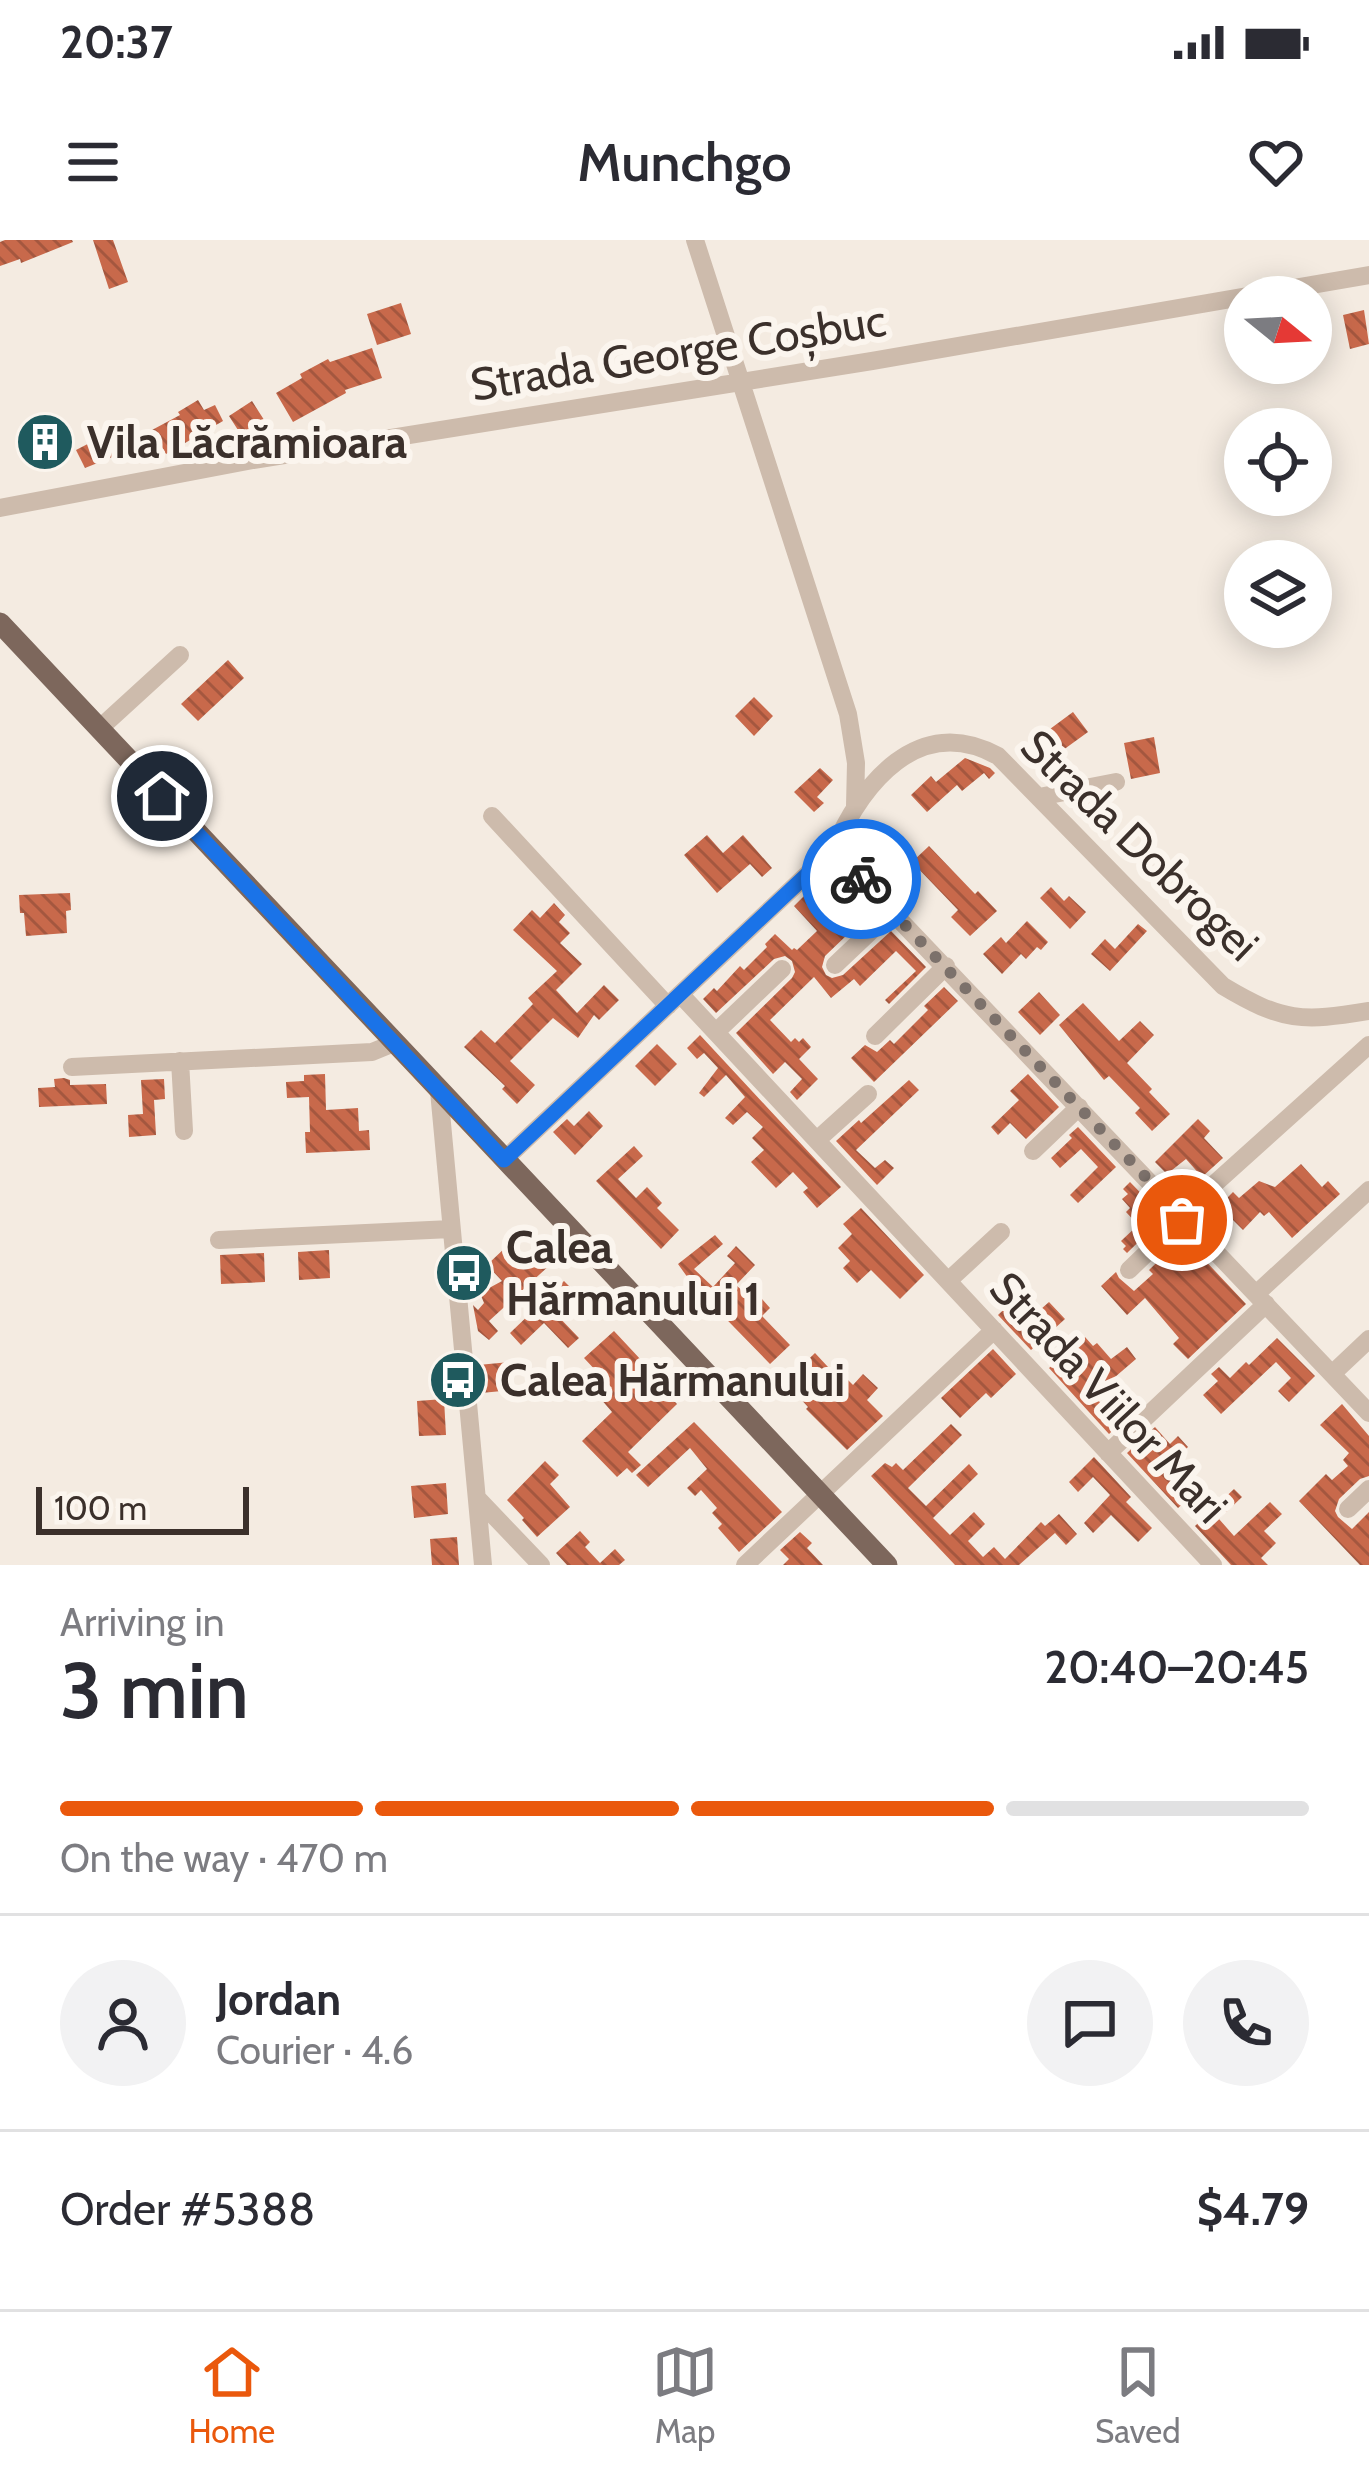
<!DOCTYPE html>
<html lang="en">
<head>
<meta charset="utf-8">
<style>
  :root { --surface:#fff; --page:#f2f2f3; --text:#2b2b33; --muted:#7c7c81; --line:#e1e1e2; --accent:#ea580c }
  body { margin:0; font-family:Cabin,sans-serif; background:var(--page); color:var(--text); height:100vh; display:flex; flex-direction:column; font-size:45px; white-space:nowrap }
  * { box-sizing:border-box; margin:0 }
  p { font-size:39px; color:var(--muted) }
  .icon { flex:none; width:66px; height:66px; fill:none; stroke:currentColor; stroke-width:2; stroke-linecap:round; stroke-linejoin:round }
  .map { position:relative; height:1325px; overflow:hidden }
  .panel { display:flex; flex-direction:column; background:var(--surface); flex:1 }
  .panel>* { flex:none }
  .needle { width:78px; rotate:108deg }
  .tools { position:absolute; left:1224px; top:36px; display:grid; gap:24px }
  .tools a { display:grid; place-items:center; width:108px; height:108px; border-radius:50%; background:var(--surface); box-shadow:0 6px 30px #0003; font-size:60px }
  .scale { position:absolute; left:36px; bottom:30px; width:213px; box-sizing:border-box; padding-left:12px; border:6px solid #3b302b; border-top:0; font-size:33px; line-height:42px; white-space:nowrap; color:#3b302b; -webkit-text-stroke:9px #fbf5ee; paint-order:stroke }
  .pin { position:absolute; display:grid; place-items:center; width:102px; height:102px; color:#fff; margin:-51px; border:6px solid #fff; border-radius:50%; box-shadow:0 3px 12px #0007 }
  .courier { position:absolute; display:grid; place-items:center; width:120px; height:120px; margin:-60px; border:9px solid #1a73e8; border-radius:50%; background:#fff; color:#222; box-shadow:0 3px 15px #0007 }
  .overview em { font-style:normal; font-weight:600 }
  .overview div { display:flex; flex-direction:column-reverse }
  .overview { display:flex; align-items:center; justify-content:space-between; height:204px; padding:0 60px }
  h1 { font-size:78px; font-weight:600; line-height:90px }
  .bar { display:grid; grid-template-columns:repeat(4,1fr); gap:18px 12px; align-content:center; height:144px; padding:0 60px }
  .bar i { height:15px; border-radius:9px; background:var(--line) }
  .bar .selected { background:var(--accent) }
  .bar p { grid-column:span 4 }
  .line { display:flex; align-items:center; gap:30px; padding:0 60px; border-top:3px solid var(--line) }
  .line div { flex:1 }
  .round { display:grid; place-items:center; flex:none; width:126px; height:126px; border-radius:63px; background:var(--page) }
  .status { display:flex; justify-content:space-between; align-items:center; height:84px; padding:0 60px; background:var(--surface); direction:ltr }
  .status svg { height:33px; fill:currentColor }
  header { display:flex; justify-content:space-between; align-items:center; height:156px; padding:0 60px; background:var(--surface); font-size:54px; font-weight:600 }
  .menu { display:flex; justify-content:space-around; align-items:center; height:168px; border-top:3px solid var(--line); background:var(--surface); font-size:33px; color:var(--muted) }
  .menu a { display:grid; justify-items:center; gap:6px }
  .menu .selected { color:var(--accent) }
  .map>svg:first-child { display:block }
  .building { fill:url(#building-back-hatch) }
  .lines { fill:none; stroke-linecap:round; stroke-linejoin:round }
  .minor { stroke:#cdbbac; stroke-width:18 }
  .major { stroke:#7d675c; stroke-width:21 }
  .done { stroke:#7c716b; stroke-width:12; stroke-dasharray:0 21.6 }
  .route { stroke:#1a73e8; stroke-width:15 }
  .labels { text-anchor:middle; stroke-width:12; stroke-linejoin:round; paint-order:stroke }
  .street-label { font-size:45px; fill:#3b302b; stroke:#fbf5ee }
  .poi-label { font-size:45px; font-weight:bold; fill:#3b302b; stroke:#fbf5ee; text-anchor:start }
</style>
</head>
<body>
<div class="status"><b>20:37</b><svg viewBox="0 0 49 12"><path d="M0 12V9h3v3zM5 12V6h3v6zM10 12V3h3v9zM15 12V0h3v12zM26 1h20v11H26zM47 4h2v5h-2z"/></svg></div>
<header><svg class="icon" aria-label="menu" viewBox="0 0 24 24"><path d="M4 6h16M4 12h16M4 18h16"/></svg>Munchgo<svg class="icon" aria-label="heart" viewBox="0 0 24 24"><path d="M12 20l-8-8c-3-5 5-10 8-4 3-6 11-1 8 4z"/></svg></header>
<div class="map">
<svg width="1369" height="1325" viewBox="0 0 1369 1325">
  <defs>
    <pattern id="building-back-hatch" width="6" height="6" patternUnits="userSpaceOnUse" patternTransform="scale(3)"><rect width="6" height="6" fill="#c8694b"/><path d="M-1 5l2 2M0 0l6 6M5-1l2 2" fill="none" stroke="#a4573f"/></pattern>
  </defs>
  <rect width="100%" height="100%" fill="#f4ebe1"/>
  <path class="building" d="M5,0h67l1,2 -52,21 -1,-4 -20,7v-24z
    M93,0h20l15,42 -19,7z
    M401,63l10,31 -34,11 -10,-31z
    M1364,70l5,34 -19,5 -7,-34z
    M372,108l10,30 -37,12 1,3 -53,29 -17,-29 26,-15 -2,-4 28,-15 2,3z
    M198,160l6,10 11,-5 8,16 -57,33 -14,-24 28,-15 -2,-3z
    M252,161l16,25 -23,15 -16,-25z
    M109,193l11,21 -35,14 -9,-18z
    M228,420l16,18 -46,43 -17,-17z
    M754,457l19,19 -19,20 -19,-20z
    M1073,472l15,20 -47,34 -14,-20z
    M1154,497l6,36 -29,6 -7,-36z
    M965,518l25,10 5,5 -6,6 -5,-6 -22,18 -5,-6 -30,27 -16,-17 20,-19 5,6z
    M820,528l13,12 -16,17 7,6 -10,9 -20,-20z
    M707,595l16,18 20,-18 29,33 -10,9 -12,-13 -33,29 -33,-38z
    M929,606l46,48 3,-3 19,20 -27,25 -19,-19 7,-7 -46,-48z
    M832,629l15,15 -5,4 18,19 4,-4 8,8 -47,45 -3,11 4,8 6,3 11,-3 48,-44 35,36 -37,37 -4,-4 31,-29 -20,-20 -36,35 -6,-7 -23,19 -17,-21 -44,43 21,22 4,-4 4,4 4,-4 8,9 -12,12 19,20 -21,21 -7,-8 12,-13 -17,-17 -12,12 -37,-41 56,-55 3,-6 -3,-11 -7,-5 -11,3 -58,54 -13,-14 11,-11 3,3 23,-25 4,4 23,-23 -2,-3 10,-10 17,16 2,-2 3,2 20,-19 -23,-25 10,-10 19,20 17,-15 -20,-20z
    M1051,647l13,14 5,-5 17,16 -16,17 -30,-31z
    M70,653l1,17 -5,1 1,22 -41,3 -2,-23h-4l-1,-18z
    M554,663l11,12 -6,7 11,11 -10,10 22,21 -26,26 21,23 27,-28 15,15 -20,20 -5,-5 -16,23 -25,-20 -43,43 25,24 -18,19 -15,-15 3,-3 -41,-39 17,-17 14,13 38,-39 -5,-6 29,-27 -44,-41 19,-20 8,8z
    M1027,681l21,21 -7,8 -4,-3 -11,12 -5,-5 -19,20 -19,-20 18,-17 5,6z
    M1138,684l9,7 -37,40 -19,-17 14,-15 10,10z
    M944,747l14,14 -84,81 -23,-24 14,-13 12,7 13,-12 4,4 34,-34 -4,-4z
    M1039,752l21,23 -20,20 -22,-23z
    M1083,763l36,38 21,-20 14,14 -27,28 25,26 -3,3 21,22 -18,17 -17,-18 5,-5 -31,-32 -5,4 -45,-55z
    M700,795l141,152 -24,21 -14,-16 5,-4 -15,-16 -17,16 -25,-26 13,-12 -12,-12 11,-11 -16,-15 -14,13 -8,-7 20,-21 -19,-22 -22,22 -5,-4 19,-25 -14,-15 -7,6 -10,-11z
    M657,804l20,20 -22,22 -20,-20z
    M325,834l1,36 32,-2 1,23 10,-1 1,20 -64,3 -1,-21h5l-1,-35 -22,1 -1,-16 18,-1v-6z
    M1028,834l31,33 -33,32 -16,-16 -12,12 -7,-8 28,-27 -9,-9z
    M64,838l6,2v5l36,-1 1,20 -68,3 -1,-19 17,-1 -1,-8z
    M164,839l1,20 -11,1 2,35 -27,2 -1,-22 15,-1 -2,-34z
    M909,840l10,10 -63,60 19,18 10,-8 9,8 -17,17 -41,-44 23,-21 2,3z
    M589,871l14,15 -28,29 -22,-23 14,-13 7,7z
    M1198,879l12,12 -6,7 19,20 -21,19 -16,-18 -19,15 -12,-12z
    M1078,887l38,40 -38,36 -8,-8 28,-28 -17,-18 -21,19 -9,-10 21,-20 -3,-3z
    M634,906l9,10 -25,23 18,19 11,-11 15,16 -5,5 22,22 -18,19 -65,-68z
    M1301,924l21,23 6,-6 12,13 -48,44 -23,-26 -5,4 -4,-4 -17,18 -24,-24 14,-14 6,6 20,-17 16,6z
    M1130,942l34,35 -37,36 -4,-4 3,-3 -5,-5 17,-16 -12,-13 4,-4 -8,-9 6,-5 -5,-5z
    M861,968l63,67 -24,24 -29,-29 -14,13 -14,-15 7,-7 -12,-13 14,-14 -9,-10z
    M715,995l8,9 -29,25 19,18 22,-24 -8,-7 9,-10 19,19 -19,20 21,19 5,-5 8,9 -8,8 28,29 -20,19 -77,-79 -15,-21z
    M1183,997l63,67 -58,55 -15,-15 6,-6 -34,-40 -18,17 -26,-29 15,-14 3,6 15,13 19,-17 -4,-4z
    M507,1006l16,17 15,-14 14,14 -63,58 9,10 -9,9 -11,-9 -5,-26 5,5 6,-7 -4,-10 22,-12 -15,-16z
    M329,1010l1,28 -31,2 -1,-28z
    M264,1013l1,29 -44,2 -1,-29z
    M564,1041l12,12 -21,20 24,25 -11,10 -24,-25 -23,22 -11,-12z
    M1015,1059l17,18 17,-15 16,17 -34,31 -33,-35z
    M614,1091l42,45 -3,3 24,25 -49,48 13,13 -9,8 -5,-5 -10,9 -35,-36 30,-29 -12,-14 12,-10 -28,-30z
    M1085,1097l8,9 4,-3 14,16 16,-12 9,12 -42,36 17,21 16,-15 8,8 -26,25 -60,-66z
    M1277,1098l38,38 -26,26 -11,-11 13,-13 -15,-16 -55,52 -18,-19 15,-14 -7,-7 8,-7 11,11 16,-16 3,3z
    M993,1109l23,25 -25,24 -5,-5 -26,25 -19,-20z
    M815,1113l26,28 4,-4 8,8 10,-11 15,14 -11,12 16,16 -36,34 -41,-41 2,-2 -23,-25z
    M511,1122l3,28 -33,3 -3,-28z
    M444,1159l2,36 -27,1 -2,-35z
    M1342,1164l27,32v40l-9,3 -21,20 -4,12 3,6 14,12 17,-17v53h-9l-61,-64 27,-27 6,6 16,-14 -5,-6 6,-7 -29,-28z
    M694,1182l88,90 -43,40 -21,-24 4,-4 -10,-11 5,-5 -16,-18 -6,6 -8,-8 20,-19 -17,-21 -42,39 -12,-12z
    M951,1184l11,11 -54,53 18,18 43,-42 9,10 -45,44 17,17 24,-23 11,12 -17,17 15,16 11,-10 11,12 36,-37 4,4 14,-12 18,20 -11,11 -11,-12 -36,32h-64l-84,-89 14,-13 7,4 4,-4 7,7z
    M1155,1187l15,17 8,-8 10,11 -15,14 26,29 -21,18 -51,-55z
    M1094,1217l37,40 -5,5 26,26 -14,14 -27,-27 -18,18 -9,-10 26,-28 -17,-18 -15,15 -9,-10z
    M545,1221l14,14 -9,9 20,23 -33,30 -15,-17 2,-2 -17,-18z
    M446,1243l2,31 -34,4 -3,-32z
    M1234,1249l8,8 -23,22 15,17 36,-34 12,12 -18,17 12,12 -15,15 7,7h-37l-36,-39z
    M580,1291l10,11 -5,5 15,16 15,-14 10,11 -6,5h-52l-11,-12z
    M800,1292l12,11 -5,5 16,17h-40l6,-6 -9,-9z
    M457,1297l2,28h-27l-2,-26z"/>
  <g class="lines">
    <path class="minor" d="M695,0l153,474 8,49 -1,43
      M0,268l253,-48 619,-99 497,-86
      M99,489l81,-74
      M1039,557l77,-15
      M492,576l176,190
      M833,610l536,563
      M835,725l57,-54
      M680,754l533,571
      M716,792l66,-63
      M875,796l71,-70
      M180,821l4,70
      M72,827l300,-15 22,-9
      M439,851l44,474
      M817,900l51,-46
      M1033,911l46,-44
      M504,920l329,-310c29,-66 85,-138 165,-94l225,230c60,36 79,36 146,25
      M1181,974l188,-169
      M219,1000l232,-11
      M1129,1030l55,-53
      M948,1041l53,-49
      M1256,1054l113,-104
      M1332,1134l37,-35
      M1108,1213l158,-149
      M478,1259l63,66
      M1348,1269l21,-20
      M745,1325l249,-235"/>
    <path class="major" d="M0,383l887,942"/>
  </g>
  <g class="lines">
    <path class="done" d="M861,639l323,338 -2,3"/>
    <path class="route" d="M162,556l342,364 329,-310 28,29"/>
  </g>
  <defs>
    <g id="building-disc" transform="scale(3)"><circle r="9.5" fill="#1f5a5e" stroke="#fbf5ee"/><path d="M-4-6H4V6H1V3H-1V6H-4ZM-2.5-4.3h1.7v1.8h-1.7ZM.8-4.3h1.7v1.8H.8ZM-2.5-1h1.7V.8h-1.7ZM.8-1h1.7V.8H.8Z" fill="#fff"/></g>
    <g id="bus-disc" transform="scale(3)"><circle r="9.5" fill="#1f5a5e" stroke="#fbf5ee"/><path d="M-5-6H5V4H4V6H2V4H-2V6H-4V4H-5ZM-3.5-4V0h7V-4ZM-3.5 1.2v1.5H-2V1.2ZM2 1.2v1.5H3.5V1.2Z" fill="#fff"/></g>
  </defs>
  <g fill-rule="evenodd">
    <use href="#building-disc" x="45" y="202"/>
    <use href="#bus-disc" x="464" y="1033"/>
    <use href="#bus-disc" x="458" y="1140"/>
  </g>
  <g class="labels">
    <g class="street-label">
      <text transform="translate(678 112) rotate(-9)" y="16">Strada George Coșbuc</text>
      <text transform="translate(1140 605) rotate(44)" y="16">Strada Dobrogei</text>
      <text transform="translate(1109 1157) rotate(47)" y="16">Strada Viilor Mari</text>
    </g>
    <g class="poi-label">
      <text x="87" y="218">Vila Lăcrămioara</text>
      <text x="506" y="1023">Calea<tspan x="506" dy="52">Hărmanului 1</tspan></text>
      <text x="500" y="1156">Calea Hărmanului</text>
    </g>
  </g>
</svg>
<div class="tools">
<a><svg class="needle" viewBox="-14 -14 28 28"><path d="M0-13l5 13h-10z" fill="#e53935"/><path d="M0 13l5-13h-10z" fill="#7c7c81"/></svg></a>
<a><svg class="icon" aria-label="locate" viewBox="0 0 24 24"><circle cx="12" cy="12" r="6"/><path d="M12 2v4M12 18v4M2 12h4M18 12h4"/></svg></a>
<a><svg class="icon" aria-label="layers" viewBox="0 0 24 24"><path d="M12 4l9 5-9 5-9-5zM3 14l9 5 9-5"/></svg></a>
</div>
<div class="scale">100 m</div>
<div class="pin" style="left:1182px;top:980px;background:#ea580c"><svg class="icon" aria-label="bag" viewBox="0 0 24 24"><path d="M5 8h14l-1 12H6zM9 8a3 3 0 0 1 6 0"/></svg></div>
<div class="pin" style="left:162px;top:556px;background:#1f2937"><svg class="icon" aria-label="home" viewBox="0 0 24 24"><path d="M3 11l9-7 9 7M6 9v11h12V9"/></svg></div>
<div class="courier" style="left:861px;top:639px"><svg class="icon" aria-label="bike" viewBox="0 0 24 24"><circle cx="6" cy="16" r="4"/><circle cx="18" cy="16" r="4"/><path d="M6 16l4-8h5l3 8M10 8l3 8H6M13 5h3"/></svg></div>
</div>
<section class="panel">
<div class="overview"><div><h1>3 min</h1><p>Arriving in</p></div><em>20:40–20:45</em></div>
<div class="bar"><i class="selected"></i><i class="selected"></i><i class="selected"></i><i></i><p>On the way · 470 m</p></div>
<div class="line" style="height:216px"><a class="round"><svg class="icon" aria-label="person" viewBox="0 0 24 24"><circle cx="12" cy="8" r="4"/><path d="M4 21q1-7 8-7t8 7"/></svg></a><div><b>Jordan</b><p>Courier · 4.6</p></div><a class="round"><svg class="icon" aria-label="chat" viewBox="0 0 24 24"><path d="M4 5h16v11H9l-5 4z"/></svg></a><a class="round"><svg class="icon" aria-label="phone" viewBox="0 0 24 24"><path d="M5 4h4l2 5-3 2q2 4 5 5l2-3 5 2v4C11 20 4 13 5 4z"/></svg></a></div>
<div class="line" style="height:156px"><div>Order #5388</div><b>$4.79</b></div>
</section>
<nav class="menu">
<a class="selected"><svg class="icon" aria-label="home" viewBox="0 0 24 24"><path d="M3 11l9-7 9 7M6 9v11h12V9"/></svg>Home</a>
<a><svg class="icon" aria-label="map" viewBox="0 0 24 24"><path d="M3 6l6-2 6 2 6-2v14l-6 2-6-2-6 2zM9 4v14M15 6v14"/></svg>Map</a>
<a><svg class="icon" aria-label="saved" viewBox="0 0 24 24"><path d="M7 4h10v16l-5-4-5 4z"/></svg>Saved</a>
</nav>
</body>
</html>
